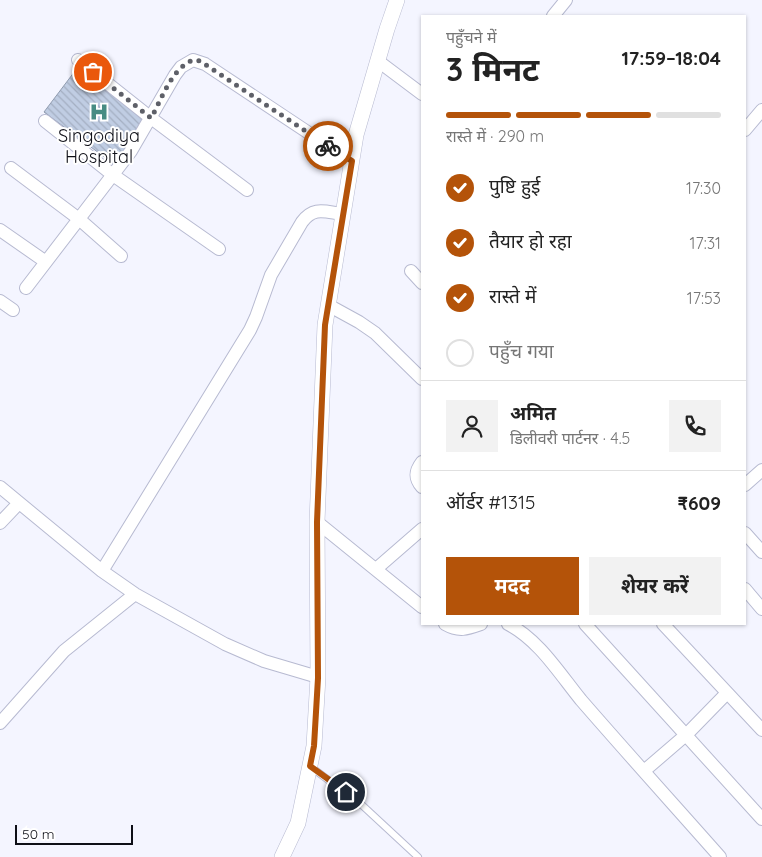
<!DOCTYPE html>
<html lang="hi">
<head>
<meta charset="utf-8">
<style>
  :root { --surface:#fff; --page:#f2f2f2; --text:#222; --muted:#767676; --line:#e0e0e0; --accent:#b45309 }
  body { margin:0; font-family:Quicksand,"Noto Sans Devanagari",sans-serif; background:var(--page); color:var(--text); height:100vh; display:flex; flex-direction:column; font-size:19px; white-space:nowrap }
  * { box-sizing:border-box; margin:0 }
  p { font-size:16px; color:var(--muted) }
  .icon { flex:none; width:28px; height:28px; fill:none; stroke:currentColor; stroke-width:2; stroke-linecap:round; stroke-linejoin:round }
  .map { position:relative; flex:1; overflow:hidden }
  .panel { position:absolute; left:421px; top:15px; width:325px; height:610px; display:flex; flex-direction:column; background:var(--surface); border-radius:0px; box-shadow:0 1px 4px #0004 }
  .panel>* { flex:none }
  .scale { position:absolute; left:15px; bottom:12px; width:118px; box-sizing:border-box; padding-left:5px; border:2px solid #0e0f17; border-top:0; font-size:14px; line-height:18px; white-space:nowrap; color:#0e0f17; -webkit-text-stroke:4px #fff; paint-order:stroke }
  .pin { position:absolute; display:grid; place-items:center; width:42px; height:42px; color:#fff; margin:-21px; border:2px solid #fff; border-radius:50%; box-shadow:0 1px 5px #0007 }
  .courier { position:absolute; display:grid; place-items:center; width:50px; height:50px; margin:-25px; border:4px solid #b45309; border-radius:50%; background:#fff; color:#222; box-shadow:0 1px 6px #0007 }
  .head em { font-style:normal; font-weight:700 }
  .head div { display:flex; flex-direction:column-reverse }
  .head { display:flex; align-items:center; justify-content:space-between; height:85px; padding:0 25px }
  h1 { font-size:32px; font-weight:700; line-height:38px }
  .bar { display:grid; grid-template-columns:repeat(4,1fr); gap:8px 5px; align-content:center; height:60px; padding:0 25px }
  .bar i { height:6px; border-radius:4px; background:var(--line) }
  .bar .active { background:var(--accent) }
  .bar p { grid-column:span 4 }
  .line { display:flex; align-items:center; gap:12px; padding:0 25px; border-top:1px solid var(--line) }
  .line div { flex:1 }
  .round { display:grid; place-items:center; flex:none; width:52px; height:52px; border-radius:0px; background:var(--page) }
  ol { padding:0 25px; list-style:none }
  li { display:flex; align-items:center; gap:15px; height:55px }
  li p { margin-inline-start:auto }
  li .icon { padding:5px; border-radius:50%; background:var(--accent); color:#fff; stroke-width:4 }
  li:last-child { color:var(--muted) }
  li i { width:28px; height:28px; border:2px solid var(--line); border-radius:50% }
  .primary-button { display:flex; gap:10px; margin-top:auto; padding:10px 25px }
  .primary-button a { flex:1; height:58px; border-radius:0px; background:var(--accent); color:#fff; font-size:20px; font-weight:700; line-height:58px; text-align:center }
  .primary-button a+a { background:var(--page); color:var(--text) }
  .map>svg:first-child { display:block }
  .building { fill:url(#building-back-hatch); stroke:#909cb0 }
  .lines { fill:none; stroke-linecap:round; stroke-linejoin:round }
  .service-casing { stroke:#b7bad1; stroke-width:8 }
  .minor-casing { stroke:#b7bad1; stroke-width:14 }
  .tertiary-casing { stroke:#b7bad1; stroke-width:16 }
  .service { stroke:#fff; stroke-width:6 }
  .minor { stroke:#fff; stroke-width:12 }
  .tertiary { stroke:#fff; stroke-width:15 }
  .done { stroke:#5e6068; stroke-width:5; stroke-dasharray:0 9 }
  .route { stroke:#b45309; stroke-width:6 }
  .labels { text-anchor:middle; stroke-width:4; stroke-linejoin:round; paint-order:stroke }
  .poi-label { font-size:18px; fill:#0e0f17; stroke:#fff }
</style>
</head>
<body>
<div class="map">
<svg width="762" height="857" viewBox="0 0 762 857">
  <defs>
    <pattern id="building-back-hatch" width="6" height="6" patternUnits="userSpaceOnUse" patternTransform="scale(1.25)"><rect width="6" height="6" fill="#c0cde3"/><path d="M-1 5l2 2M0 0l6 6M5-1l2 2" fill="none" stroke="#a4afc2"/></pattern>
  </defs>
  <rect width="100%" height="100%" fill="#f4f5ff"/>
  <path class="building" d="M78,67l71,53 -34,45 -71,-53z"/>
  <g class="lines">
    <g class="service-casing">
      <path id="service" d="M311,767l52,39 55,51"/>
    </g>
    <g class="minor-casing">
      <path id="minor" d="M553,16l13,-16
        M78,60l73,58 96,72
        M378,61l44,33
        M45,121l68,54 106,74
        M745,130l17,-20
        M11,168l68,51 42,37
        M0,230l46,32
        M411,271l11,12
        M26,288l105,-137 44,-76 6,-8 12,-7 12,4 146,97
        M0,301l13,9
        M328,305l31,17 16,11 47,46
        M422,462c-7,9 -8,16 0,25
        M745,485l17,-15
        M0,487l102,84 33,23 90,50 39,17 54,16
        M317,522l105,85
        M0,523l19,-20
        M745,533l17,19
        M376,569l46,-40
        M102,571l148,-241 6,-13 15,-42 31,-53c12,-16 23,-10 41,-8
        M745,589l17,20
        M445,624c14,8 22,5 36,0
        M508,624c31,16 51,49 73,76 46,53 93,105 139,157
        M585,624l177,195
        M663,624l99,106
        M0,723l64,-72 71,-57
        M644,771l43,-37 40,-41"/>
    </g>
    <g class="tertiary-casing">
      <path id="tertiary" d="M282,857l16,-34 16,-77 4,-69 -1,-155 8,-197 31,-190 31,-106 10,-29"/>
    </g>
    <use href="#service" class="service"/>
    <use href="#minor" class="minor"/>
    <use href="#tertiary" class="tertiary"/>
  </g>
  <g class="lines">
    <path class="done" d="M93,72l58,46c11,-19 20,-49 42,-58l7,1 128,85"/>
    <path class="route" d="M328,146l24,15 -27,164 -8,197 1,156 -4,68 -4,20 36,26"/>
  </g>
  <defs>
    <g id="hospital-bare" transform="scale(1.5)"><path d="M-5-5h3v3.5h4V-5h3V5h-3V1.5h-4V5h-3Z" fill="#478c83" stroke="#fff" stroke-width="2.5" paint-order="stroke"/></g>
  </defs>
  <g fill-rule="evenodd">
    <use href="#hospital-bare" x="99" y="112"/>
  </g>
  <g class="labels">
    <g class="poi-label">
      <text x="99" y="142">Singodiya<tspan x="99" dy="21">Hospital</tspan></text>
    </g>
  </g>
</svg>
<div class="scale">50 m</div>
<div class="pin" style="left:93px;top:72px;background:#ea580c"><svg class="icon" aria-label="bag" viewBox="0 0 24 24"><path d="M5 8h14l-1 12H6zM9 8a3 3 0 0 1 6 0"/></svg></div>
<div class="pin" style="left:346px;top:792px;background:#1f2937"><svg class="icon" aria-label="home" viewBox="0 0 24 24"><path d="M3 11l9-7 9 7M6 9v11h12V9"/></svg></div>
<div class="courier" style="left:328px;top:146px"><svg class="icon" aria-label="bike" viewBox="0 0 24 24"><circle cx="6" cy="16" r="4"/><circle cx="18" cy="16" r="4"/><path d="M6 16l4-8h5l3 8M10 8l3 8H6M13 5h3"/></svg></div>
<section class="panel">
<div class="head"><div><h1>3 मिनट</h1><p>पहुँचने में</p></div><em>17:59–18:04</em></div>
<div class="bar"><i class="active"></i><i class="active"></i><i class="active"></i><i></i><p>रास्ते में · 290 m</p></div>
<ol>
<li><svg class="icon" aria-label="check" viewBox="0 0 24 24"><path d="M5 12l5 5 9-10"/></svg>पुष्टि हुई<p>17:30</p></li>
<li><svg class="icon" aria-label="check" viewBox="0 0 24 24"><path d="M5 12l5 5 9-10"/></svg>तैयार हो रहा<p>17:31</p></li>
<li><svg class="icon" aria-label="check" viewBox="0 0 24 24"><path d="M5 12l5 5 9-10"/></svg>रास्ते में<p>17:53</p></li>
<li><i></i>पहुँच गया</li>
</ol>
<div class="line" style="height:90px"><a class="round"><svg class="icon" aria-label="person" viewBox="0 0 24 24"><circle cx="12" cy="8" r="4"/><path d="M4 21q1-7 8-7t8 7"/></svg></a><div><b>अमित</b><p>डिलीवरी पार्टनर · 4.5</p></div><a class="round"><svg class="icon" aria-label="phone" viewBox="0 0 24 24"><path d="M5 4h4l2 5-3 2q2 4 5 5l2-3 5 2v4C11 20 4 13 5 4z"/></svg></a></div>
<div class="line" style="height:65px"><div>ऑर्डर #1315</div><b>₹609</b></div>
<div class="primary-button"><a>मदद</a><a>शेयर करें</a></div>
</section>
</div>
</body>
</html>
